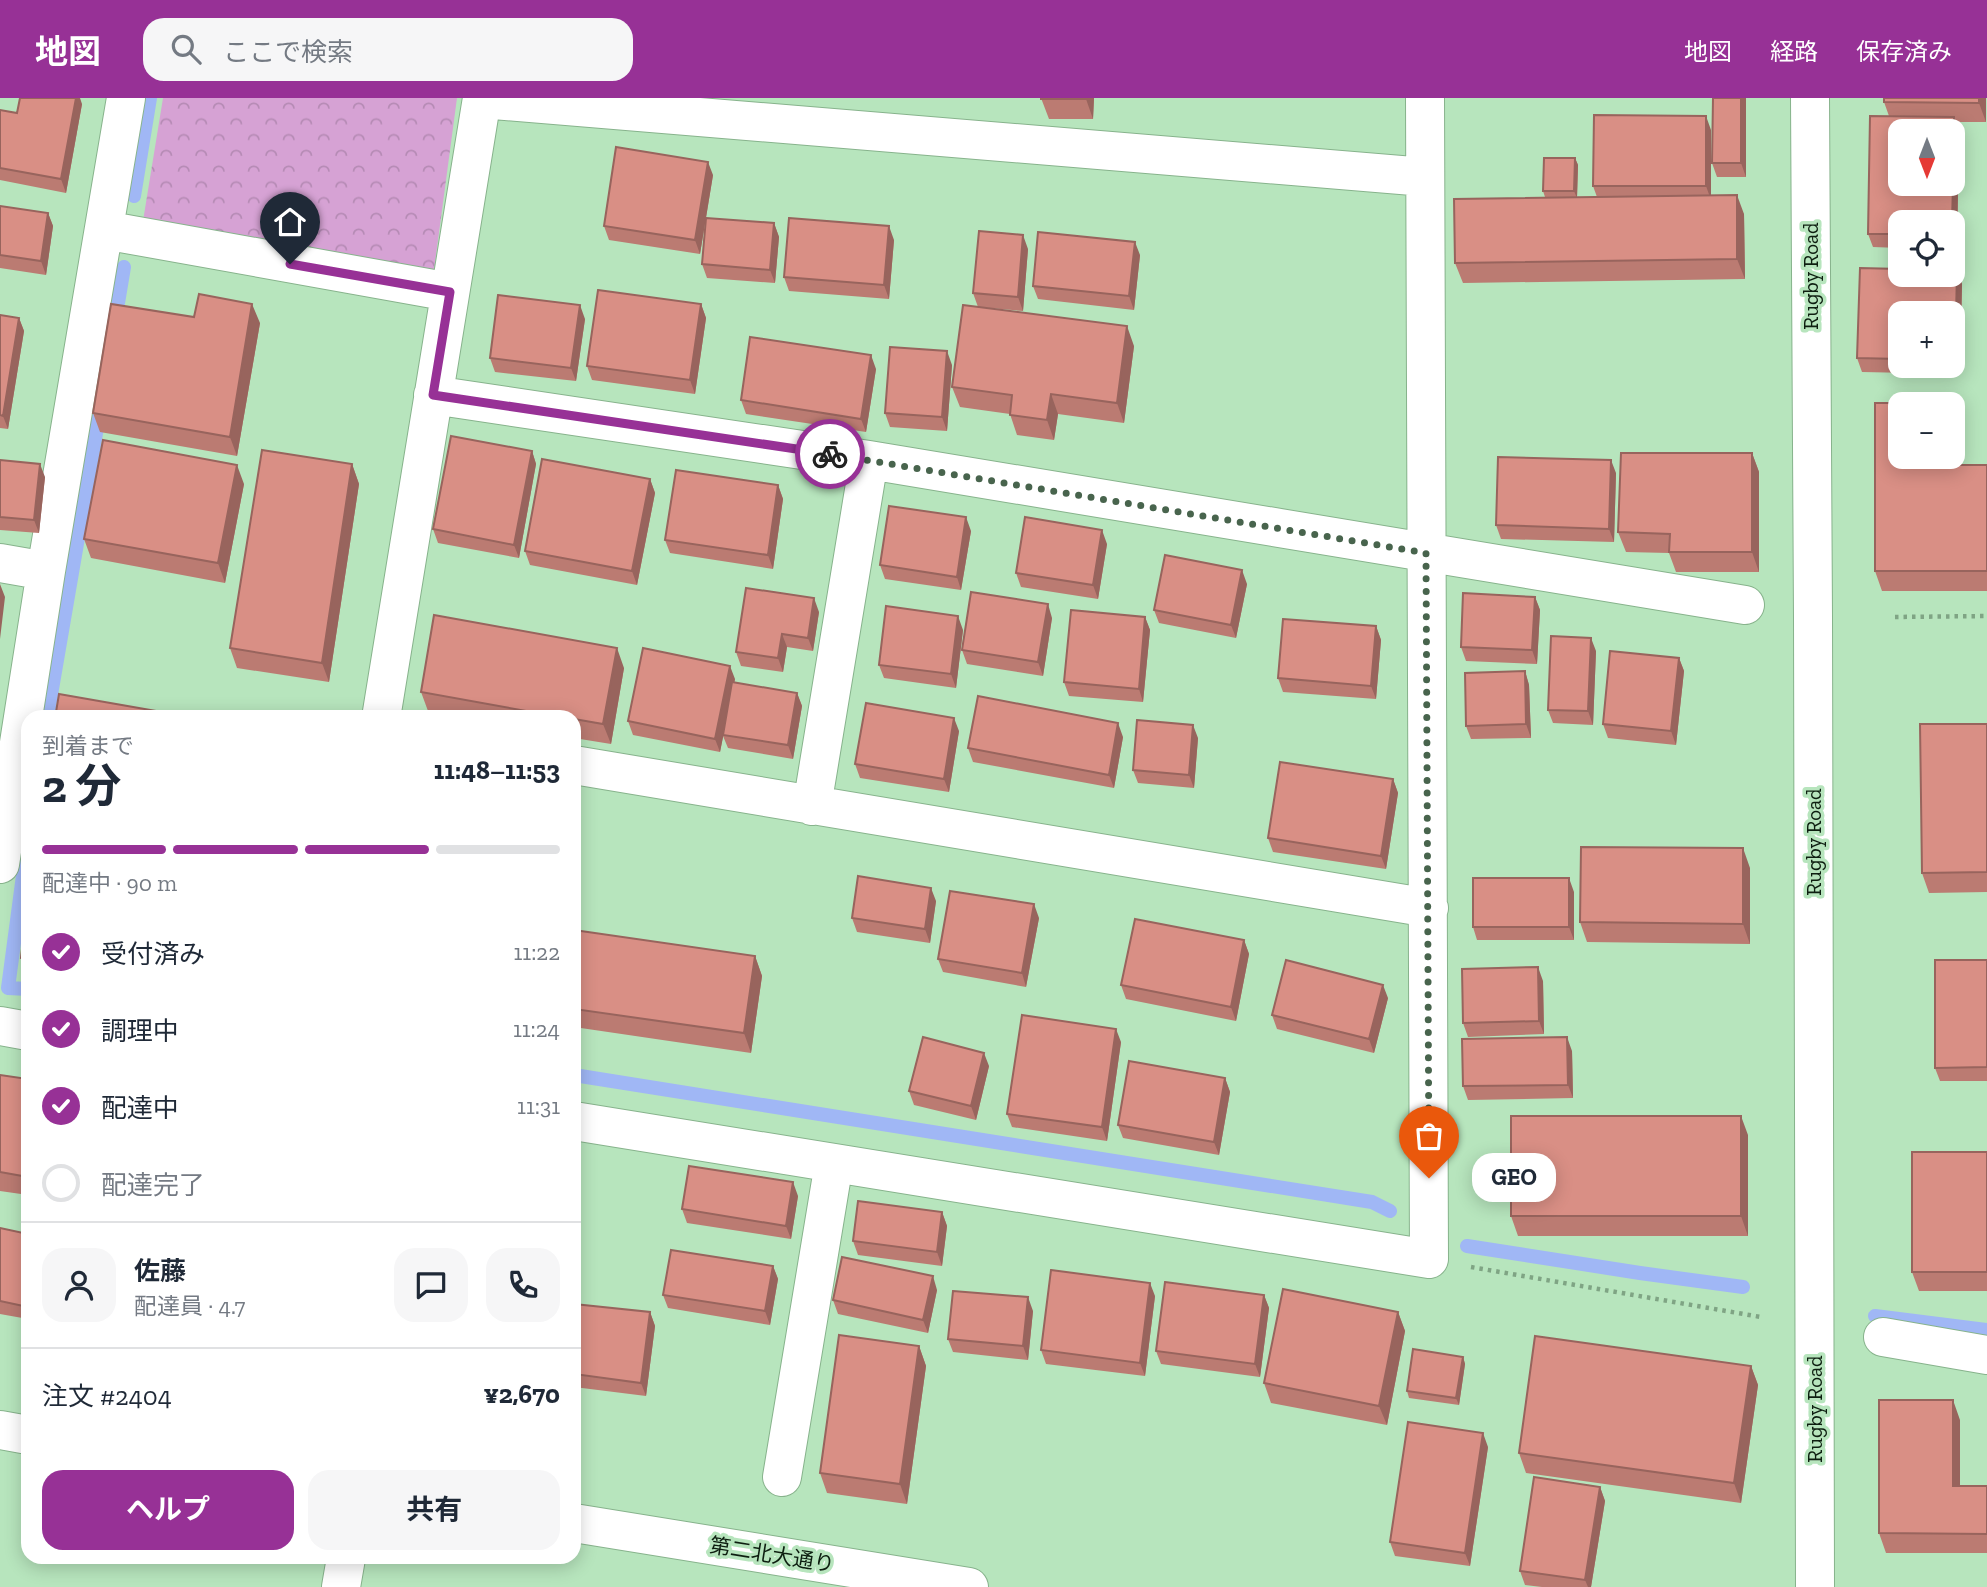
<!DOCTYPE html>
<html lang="ja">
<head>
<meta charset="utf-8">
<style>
  :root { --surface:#fff; --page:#f6f6f7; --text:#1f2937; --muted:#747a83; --line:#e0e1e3; --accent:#973196 }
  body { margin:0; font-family:"Zilla Slab","Noto Sans JP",serif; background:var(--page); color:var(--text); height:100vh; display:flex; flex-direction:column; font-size:26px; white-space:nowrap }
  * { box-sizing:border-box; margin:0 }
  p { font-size:23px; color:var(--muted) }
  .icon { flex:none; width:38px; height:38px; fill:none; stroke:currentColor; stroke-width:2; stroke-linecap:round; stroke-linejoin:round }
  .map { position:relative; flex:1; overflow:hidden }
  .details { position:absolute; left:21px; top:612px; width:560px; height:854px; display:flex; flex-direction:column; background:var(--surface); border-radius:21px; box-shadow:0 4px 18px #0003 }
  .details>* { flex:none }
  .needle { width:46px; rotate:180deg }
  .buttons { position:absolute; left:1888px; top:21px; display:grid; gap:14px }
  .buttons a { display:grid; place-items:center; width:77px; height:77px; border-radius:14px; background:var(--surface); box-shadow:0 4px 18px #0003; font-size:35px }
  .pin { position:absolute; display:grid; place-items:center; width:60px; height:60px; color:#fff; margin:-72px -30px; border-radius:50% 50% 50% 0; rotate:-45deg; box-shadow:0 0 7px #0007 }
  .pin .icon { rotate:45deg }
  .courier { position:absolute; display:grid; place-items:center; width:70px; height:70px; margin:-35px; border:5px solid #973196; border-radius:50%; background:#fff; color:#222; box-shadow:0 2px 9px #0007 }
  .bubble { position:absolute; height:49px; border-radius:21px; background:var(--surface); box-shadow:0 4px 18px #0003; font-size:23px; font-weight:700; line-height:49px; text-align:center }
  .head em { font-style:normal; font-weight:700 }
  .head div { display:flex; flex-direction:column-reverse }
  .head { display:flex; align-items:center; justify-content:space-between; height:119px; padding:0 21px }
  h1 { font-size:46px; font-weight:700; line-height:52px }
  .bar { display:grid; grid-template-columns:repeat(4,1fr); gap:10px 7px; align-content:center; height:84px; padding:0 21px }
  .bar i { height:9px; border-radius:5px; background:var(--line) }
  .bar .active { background:var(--accent) }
  .bar p { grid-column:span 4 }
  .line { display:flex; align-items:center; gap:18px; padding:0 21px; border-top:2px solid var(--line) }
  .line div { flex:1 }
  .round { display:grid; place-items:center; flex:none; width:74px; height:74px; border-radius:21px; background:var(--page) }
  ol { padding:0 21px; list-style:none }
  li { display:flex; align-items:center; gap:21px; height:77px }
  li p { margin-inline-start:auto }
  li .icon { padding:7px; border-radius:50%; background:var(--accent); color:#fff; stroke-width:4 }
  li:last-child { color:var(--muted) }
  li i { width:38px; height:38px; border:4px solid var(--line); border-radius:50% }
  .action { display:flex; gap:14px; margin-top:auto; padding:14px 21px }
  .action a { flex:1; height:80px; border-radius:21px; background:var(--accent); color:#fff; font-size:28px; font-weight:700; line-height:80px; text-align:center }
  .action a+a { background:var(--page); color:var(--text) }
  header { display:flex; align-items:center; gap:42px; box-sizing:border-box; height:98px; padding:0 35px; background:var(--accent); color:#fff }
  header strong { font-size:33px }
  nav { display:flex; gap:38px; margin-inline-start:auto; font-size:24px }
  .search { width:490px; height:63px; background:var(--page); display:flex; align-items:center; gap:18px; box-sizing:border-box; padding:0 24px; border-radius:21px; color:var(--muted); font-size:26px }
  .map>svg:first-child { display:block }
  .park { fill:url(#park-crowns) }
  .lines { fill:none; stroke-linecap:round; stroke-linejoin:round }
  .stream { stroke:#a0b7f5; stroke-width:14 }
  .minor-casing { stroke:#87b38c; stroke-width:40 }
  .path { stroke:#7fa484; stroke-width:4.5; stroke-dasharray:3.5 5; stroke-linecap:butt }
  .minor { stroke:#fff; stroke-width:38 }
  .wall { fill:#bb7b72; fill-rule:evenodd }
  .shaded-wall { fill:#98645d }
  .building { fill:#d98f85; stroke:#98645d; stroke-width:2 }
  .done { stroke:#48644d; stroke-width:7; stroke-dasharray:0 12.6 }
  .route { stroke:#973196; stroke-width:9 }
  .labels { text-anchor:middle; stroke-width:7; stroke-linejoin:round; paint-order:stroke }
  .street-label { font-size:21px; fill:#0d1e10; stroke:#b7e5bd }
</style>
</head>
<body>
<header>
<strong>地図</strong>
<div class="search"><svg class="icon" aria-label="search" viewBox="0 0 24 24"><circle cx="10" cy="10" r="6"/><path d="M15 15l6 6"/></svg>ここで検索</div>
<nav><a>地図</a><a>経路</a><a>保存済み</a></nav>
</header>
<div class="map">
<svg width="1987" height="1489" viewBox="0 0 1987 1489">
  <defs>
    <pattern id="park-crowns" width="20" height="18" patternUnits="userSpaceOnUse" patternTransform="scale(1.75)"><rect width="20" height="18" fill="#d6a2d4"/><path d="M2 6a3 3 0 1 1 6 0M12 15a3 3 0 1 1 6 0" fill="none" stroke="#b68bb5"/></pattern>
  </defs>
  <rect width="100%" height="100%" fill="#b7e5bd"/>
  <path class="park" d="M163,0h294l-23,172 -291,-49z"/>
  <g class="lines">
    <path class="stream" d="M134,98l16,-98
      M115,223l9,-54
      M47,620l53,-308
      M28,740l-20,150 20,1
      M574,977l798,127 18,9
      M1467,1148l173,27 103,14
      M1875,1218l112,14"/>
    <g class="minor-casing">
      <path id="minor" d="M1810,0l3,519 2,970
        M482,1l943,78
        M104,132l346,62
        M433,297l436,65 876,145
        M0,465l46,8
        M381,620l101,-620
        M574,667l855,143
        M812,708l57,-346
        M0,766l46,-293 80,-473
        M0,928l28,5
        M574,1023l855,138 -4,-1161
        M1883,1239l104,18
        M0,1332l28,5
        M782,1379l52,-314
        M574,1425l395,64
        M341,1489l5,-29"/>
    </g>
    <path class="path" d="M1895,519l92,-1
      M1471,1169l290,50"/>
    <use href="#minor" class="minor"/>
  </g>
  <path class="wall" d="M1041,0h53l-1,21h-44z
    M1746,0v79h-29l-5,-14z
    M1884,0h102v24h-30l3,8 -2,118h-4v-26h-53v26l-27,-1 -5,-13 21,-118 -5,-14z
    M82,6l-16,89 -66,-13v-70l17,3z
    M1711,32v65l33,19 1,65 -282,4 -8,-20 90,-66 -2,-6 32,-33 3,7 -1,32h20l-4,-11z
    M713,77l-13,79 -91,-14 -5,-14z
    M0,108l48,7 5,13 -7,49 -46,-7z
    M774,125l5,14 -4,46 -68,-5 -5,-14z
    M894,142l-5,59 -100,-8 -5,-14z
    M1028,151l-5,62 -45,-4 -5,-14z
    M1140,157l-6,55 -96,-11 -5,-13z
    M1860,170l40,1v6h53v-5l4,1 5,13 -2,90 -98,-2 -5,-14zM1900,215h53v53h-53z
    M701,206l5,14 -11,76 -103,-14 -5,-14z
    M0,217l19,3 5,13 -16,98 -8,-1z
    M194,219l66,6 -23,133 -137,-24 -7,-19z
    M585,221l-9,62 -81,-9 -5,-14z
    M1134,248l-10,77 -66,-9 -4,26 -37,-5 -7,-21 -50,-7 -8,-20z
    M952,267l-5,66 -57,-4 -5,-14z
    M876,271l-10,63 -120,-18 -5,-14z
    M532,353l4,13 -17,94 -81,-15 -5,-14z
    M1752,355l7,19v100h-83l-7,-19 -43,-1 -8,-20z
    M1952,359v8h35v126h-105l-7,-20z
    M0,362l45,17 -6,56 -39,-3z
    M352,366l7,20 -30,198 -92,-14 -7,-20z
    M1616,375l-2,69 -113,-3 -5,-14z
    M650,381l5,14 -18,92 -107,-20 -5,-14z
    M244,386l-19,99 -134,-25 -7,-19z
    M778,387l5,14 -10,70 -103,-16 -5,-13z
    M971,433l-10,59 -76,-11 -5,-14z
    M1107,446l-9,55 -77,-12 -5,-14z
    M1247,486l-11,54 -77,-15 -5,-13z
    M1535,499l5,13 -3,54 -71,-3 -5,-14z
    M819,514l-6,39 -26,-4 -4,25 -42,-6 -5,-14z
    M1145,519l5,13 -7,72 -74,-6 -5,-14z
    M1052,520l-9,58 -76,-12 -5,-14z
    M1376,528l5,14 -5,59 -93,-7 -5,-14z
    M963,532l-7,58 -72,-10 -5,-13z
    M1596,553l-3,74 -40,-2 -5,-13z
    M1679,560l5,13 -8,74 -68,-7 -5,-14z
    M624,570l-13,76 -37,-6v-20h-111l-35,-7 -7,-19z
    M1525,573l4,14 2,53 -60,1 -5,-13z
    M735,581l-1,4 63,10 5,13 -9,53 -65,-11 -5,-12 -3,16 -87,-17 -5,-14z
    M1987,626v168l-58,1 -7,-20z
    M959,633l-10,61 -89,-14 -5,-14z
    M1123,639l-9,51 -141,-26 -5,-14z
    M1198,640l-4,50 -56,-5 -5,-13z
    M1393,681l5,14 -12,76 -113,-17 -5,-14z
    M1750,770v76l-163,-2 -7,-20z
    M1574,794v48h-97l-4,-13z
    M28,798v76h-2l-5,-14z
    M936,803l-6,42 -73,-11 -5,-14z
    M1039,820l-13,69 -83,-15 -5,-13z
    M574,832l181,26 7,20 -11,77 -177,-26z
    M1244,842l5,14 -13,67 -110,-22 -5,-14z
    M1987,862v121h-47l-5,-13z
    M1543,883l1,53 -76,3 -5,-14z
    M1388,900l-14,55 -97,-24 -5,-14z
    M1121,944l-14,99 -95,-14 -5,-13z
    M1572,953l1,47 -105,2 -5,-14z
    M989,968l-13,54 -62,-15 -5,-14z
    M0,977l28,4v116l-28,-4z
    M1225,980l5,14 -11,63 -96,-17 -5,-13z
    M1748,1037v101h-230l-7,-20z
    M1987,1054v139h-68l-7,-19z
    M798,1098l-7,43 -104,-16 -5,-14z
    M942,1114l5,14 -5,40 -84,-11 -5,-14z
    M0,1130l28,6v85l-28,-5z
    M773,1168l5,13 -8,46 -102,-17 -5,-13z
    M937,1192l-9,43 -90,-19 -5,-14z
    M1264,1197l5,13 -9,69 -99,-13 -5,-13z
    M1155,1198l-10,80 -99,-12 -5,-14z
    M574,1206l76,8 5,14 -9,70 -72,-9z
    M1033,1213l-5,49 -75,-8 -5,-13z
    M1398,1214l7,19 -18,94 -116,-22 -7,-20z
    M919,1248l7,20 -19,138 -80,-11 -7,-20z
    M1463,1259l2,7 -6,41 -50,-7 -2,-7z
    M1751,1268l7,19 -17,118 -215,-30 -7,-20z
    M1960,1322v66h27v67h-101l-7,-20z
    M1488,1349l-18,119 -75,-10 -5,-14z
    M1600,1389l5,14 -14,86h-49l-17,-2 -5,-14z"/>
  <path class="shaded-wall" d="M76,0h4l2,6 -16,89 -5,-14z
    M1086,0h8l-1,21 -7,-20z
    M1741,0h5v79l-5,-14z
    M1979,0h7v24l-7,-19z
    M1706,18l5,14v70l-5,-14z
    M1954,19l5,13 -2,118 -4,-11 -1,-15z
    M1575,60l3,7 -1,33 -3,-7z
    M708,64l5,13 -13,79 -5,-14z
    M1737,97l7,19 1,65 -8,-20z
    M48,115l5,13 -7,49 -5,-14z
    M774,125l5,14 -4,46 -5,-13z
    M889,128l5,14 -5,59 -5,-14z
    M1023,137l5,14 -5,62 -5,-14z
    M1135,144l5,13 -6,55 -5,-14z
    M1957,173l5,13 -2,90 -5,-14z
    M252,206l8,19 -23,133 -7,-19z
    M701,206l5,14 -11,76 -5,-14z
    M580,207l5,14 -9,62 -5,-13z
    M19,220l5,13 -16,98 -5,-13z
    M1127,228l7,20 -10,77 -7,-20z
    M947,253l5,14 -5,66 -5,-14z
    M871,257l5,14 -10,63 -5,-13z
    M1051,296l7,20 -4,26 -7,-20z
    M532,353l4,13 -17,94 -5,-13z
    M1752,355l7,19v100l-7,-20z
    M1945,359h7v27l-7,-19z
    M1611,362l5,13 -2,69 -5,-13z
    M40,366l5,13 -6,56 -5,-13z
    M352,366l7,20 -30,198 -7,-19z
    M237,367l7,19 -19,99 -7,-20z
    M650,381l5,14 -18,92 -5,-14z
    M778,387l5,14 -10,70 -5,-14z
    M966,419l5,14 -10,59 -4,-13z
    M1102,432l5,14 -9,55 -5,-14z
    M1242,472l5,14 -11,54 -5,-13z
    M0,486l5,13 -5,42z
    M1535,499l5,13 -3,54 -5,-14z
    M814,500l5,14 -6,39 -5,-13z
    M1048,506l4,14 -9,58 -5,-14z
    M958,518l5,14 -7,58 -5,-14z
    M1145,519l5,13 -7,72 -4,-13z
    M1376,528l5,14 -5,59 -5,-13z
    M782,536l5,13 -4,25 -5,-14z
    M1591,540l5,13 -3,74 -5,-14z
    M617,550l7,20 -13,76 -8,-20z
    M1679,560l5,13 -8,74 -5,-14z
    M730,568l5,13 -15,73 -5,-13z
    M1525,573l4,14 2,53 -5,-14z
    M797,595l5,13 -9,53 -5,-14z
    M954,620l5,13 -10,61 -5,-13z
    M1118,625l5,14 -9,51 -5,-13z
    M1193,627l5,13 -4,50 -5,-13z
    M1393,681l5,14 -12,76 -5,-13z
    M1743,750l7,20v76l-7,-20z
    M1569,780l5,14v48l-5,-13z
    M931,790l5,13 -6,42 -5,-14z
    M1034,806l5,14 -13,69 -4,-14z
    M1244,842l5,14 -13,67 -5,-14z
    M755,858l7,20 -11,77 -7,-20z
    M1538,869l5,14 1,53 -5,-13z
    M1383,887l5,13 -14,55 -5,-14z
    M1116,931l5,13 -14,99 -5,-14z
    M1567,939l5,14 1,47 -5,-13z
    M984,955l5,13 -13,54 -5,-14z
    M1225,980l5,14 -11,63 -5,-13z
    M1741,1018l7,19v101l-7,-20z
    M793,1084l5,14 -7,43 -5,-13z
    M942,1114l5,14 -5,40 -5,-14z
    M773,1168l5,13 -8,46 -5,-14z
    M933,1178l4,14 -9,43 -5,-13z
    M1150,1185l5,13 -10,80 -5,-13z
    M1264,1197l5,13 -9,69 -5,-13z
    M1028,1199l5,14 -5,49 -5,-14z
    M650,1214l5,14 -9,70 -5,-13z
    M1398,1214l7,19 -18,94 -8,-19z
    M919,1248l7,20 -19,138 -7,-20z
    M1463,1259l2,7 -6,41 -3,-7z
    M1751,1268l7,19 -17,118 -7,-20z
    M1953,1302l7,20v85l-7,-19z
    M1483,1335l5,14 -18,119 -5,-13z
    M1600,1389l5,14 -14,86h-3l-3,-7z"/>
  <path class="building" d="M20,0h56l-15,81 -61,-11v-58l17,3z
    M1041,0h45v1h-45z
    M1713,0h28v65h-29z
    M1884,0h95v5l-95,-1z
    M1594,17l112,1v70h-113z
    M1870,18l84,1 -1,64v-50h-53v53h53l-1,38h-52v12h-32z
    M616,49l92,15 -13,78 -91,-14z
    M1544,60h31l-1,33h-31z
    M1737,97v64l-282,4 -1,-64z
    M0,108l48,7 -7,48 -41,-6z
    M706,120l68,5 -4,47 -68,-6z
    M789,120l100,8 -5,59 -100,-8z
    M979,133l44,4 -5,62 -45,-4z
    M1038,134l97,10 -6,54 -96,-10z
    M1860,170l40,1v6h53v-5l4,1 -2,89h-2v-47h-53v46l-43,-1z
    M598,192l103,14 -11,76 -103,-14z
    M199,196l53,10 -22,133 -137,-24 18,-109 83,13z
    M498,197l82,10 -9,63 -81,-10z
    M963,207l164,21 -10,77 -66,-9 -4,26 -37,-5 2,-20 -60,-8z
    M0,217l19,3 -16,98 -3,-1z
    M750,239l121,18 -10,64 -120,-19z
    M890,249l57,4 -5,66 -57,-4z
    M1875,305h70v1h-45v53h45v8h42v106h-112z
    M451,338l81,15 -18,94 -81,-16z
    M103,342l134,25 -19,98 -134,-24z
    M262,352l90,14 -30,199 -92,-15z
    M1621,355h131v99h-83l1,-18 -52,-2z
    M1498,359l113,3 -2,69 -113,-4z
    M542,361l108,20 -18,92 -107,-20z
    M0,362l40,4 -6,56 -34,-3z
    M676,372l102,15 -10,70 -103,-15z
    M889,408l77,11 -9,60 -77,-12z
    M1025,419l77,13 -9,55 -77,-12z
    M1165,457l77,15 -11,55 -77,-15z
    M746,490l68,10 -6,40 -26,-4 -4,24 -42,-6z
    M971,494l77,12 -10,58 -76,-12z
    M1463,495l72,4 -3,53 -71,-3z
    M886,508l72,10 -7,58 -72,-9z
    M1071,512l74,7 -6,72 -75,-7z
    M434,517l183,33 -14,76 -29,-5v-1h-9l-144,-26z
    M1283,521l93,7 -5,60 -93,-8z
    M1551,538l40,2 -3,73 -40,-1z
    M643,550l87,18 -15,73 -87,-18z
    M1610,553l69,7 -8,73 -68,-7z
    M1525,573l1,53 -60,2 -1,-53z
    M732,584l65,11 -9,52 -65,-10z
    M59,596l137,24h-141z
    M978,598l140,27 -9,52 -141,-27z
    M866,605l88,15 -10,61 -89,-15z
    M1137,622l56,5 -4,50 -56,-5z
    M1920,626h67v148l-65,1z
    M1280,664l113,17 -12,77 -113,-18z
    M1581,749l162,1v76l-163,-2z
    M858,778l73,12 -6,41 -73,-11z
    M1473,780h96v49h-96z
    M950,793l84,13 -12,69 -84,-14z
    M28,798v63l-7,-1z
    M1135,821l109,21 -13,67 -110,-22z
    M574,832l181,26 -11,77 -170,-24z
    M1286,862l97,25 -14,54 -97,-24z
    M1935,862h52v107l-52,1z
    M1538,869l1,54 -76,2 -1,-54z
    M1022,917l94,14 -14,98 -95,-13z
    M923,939l61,16 -13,53 -62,-15z
    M1567,939l1,48 -105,1 -1,-47z
    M1129,963l96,17 -11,64 -96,-17z
    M0,977l28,4v98l-28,-5z
    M1511,1018h230v100h-230z
    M1912,1054h75v120h-75z
    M689,1068l104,16 -7,44 -104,-17z
    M858,1103l84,11 -5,40 -84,-11z
    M0,1130l28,6v73l-28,-6z
    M671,1152l102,16 -8,45 -102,-16z
    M842,1159l91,19 -10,44 -90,-20z
    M1051,1172l99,13 -10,80 -99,-13z
    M1165,1184l99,13 -9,69 -99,-13z
    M1283,1191l115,23 -19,94 -115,-23z
    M953,1193l75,6 -5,49 -75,-7z
    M574,1206l76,8 -9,71 -67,-9z
    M839,1237l80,11 -19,138 -80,-11z
    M1535,1238l216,30 -17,117 -215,-30z
    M1413,1251l50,8 -7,41 -49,-7z
    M1879,1302h74v86h34v48l-108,-1z
    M1408,1324l75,11 -18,120 -75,-11z
    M1534,1379l66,10 -15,93 -65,-9z"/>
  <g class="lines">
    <path class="done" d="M830,356l596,99 3,625"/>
    <path class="route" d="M290,166l160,28 -17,103 397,59"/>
  </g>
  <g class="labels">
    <g class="street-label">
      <text transform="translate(1811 178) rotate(-90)" y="7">Rugby Road</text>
      <text transform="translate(1814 744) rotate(-90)" y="7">Rugby Road</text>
      <text transform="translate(1815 1311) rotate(-90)" y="7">Rugby Road</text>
      <text transform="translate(772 1457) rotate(9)" y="7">第二北大通り</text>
    </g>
  </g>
</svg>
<div class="buttons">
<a><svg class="needle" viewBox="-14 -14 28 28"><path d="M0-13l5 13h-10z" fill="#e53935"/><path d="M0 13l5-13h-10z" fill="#747a83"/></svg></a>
<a><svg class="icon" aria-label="locate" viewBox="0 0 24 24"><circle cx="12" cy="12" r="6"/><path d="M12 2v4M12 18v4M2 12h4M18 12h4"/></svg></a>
<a>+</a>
<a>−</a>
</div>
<div class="pin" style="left:1429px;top:1080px;background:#ea580c"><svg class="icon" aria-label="bag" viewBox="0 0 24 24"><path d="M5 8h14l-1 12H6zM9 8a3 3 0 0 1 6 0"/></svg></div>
<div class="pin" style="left:290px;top:166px;background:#1f2937"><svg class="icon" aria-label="home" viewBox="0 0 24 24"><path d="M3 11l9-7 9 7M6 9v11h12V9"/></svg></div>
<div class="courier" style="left:830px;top:356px"><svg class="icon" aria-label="bike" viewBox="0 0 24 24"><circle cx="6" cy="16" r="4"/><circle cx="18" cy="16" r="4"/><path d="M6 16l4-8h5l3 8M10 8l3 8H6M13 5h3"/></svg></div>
<div class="bubble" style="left:1472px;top:1055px;width:84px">GEO</div>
<section class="details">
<div class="head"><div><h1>2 分</h1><p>到着まで</p></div><em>11:48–11:53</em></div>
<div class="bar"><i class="active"></i><i class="active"></i><i class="active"></i><i></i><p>配達中 · 90 m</p></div>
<ol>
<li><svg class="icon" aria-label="check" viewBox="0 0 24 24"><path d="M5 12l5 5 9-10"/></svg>受付済み<p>11:22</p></li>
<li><svg class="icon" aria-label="check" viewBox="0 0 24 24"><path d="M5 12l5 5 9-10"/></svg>調理中<p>11:24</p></li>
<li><svg class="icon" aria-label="check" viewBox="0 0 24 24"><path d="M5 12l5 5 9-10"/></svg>配達中<p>11:31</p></li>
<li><i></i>配達完了</li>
</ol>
<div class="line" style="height:126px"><a class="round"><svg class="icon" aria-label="person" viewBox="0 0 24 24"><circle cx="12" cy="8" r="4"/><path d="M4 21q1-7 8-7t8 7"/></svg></a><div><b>佐藤</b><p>配達員 · 4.7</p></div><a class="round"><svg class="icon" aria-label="chat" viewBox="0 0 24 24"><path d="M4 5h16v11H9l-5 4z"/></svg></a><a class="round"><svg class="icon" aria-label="phone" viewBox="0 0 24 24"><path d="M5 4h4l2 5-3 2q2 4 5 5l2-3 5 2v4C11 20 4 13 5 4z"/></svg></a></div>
<div class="line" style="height:91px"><div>注文 #2404</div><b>¥2,670</b></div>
<div class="action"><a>ヘルプ</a><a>共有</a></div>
</section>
</div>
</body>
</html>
